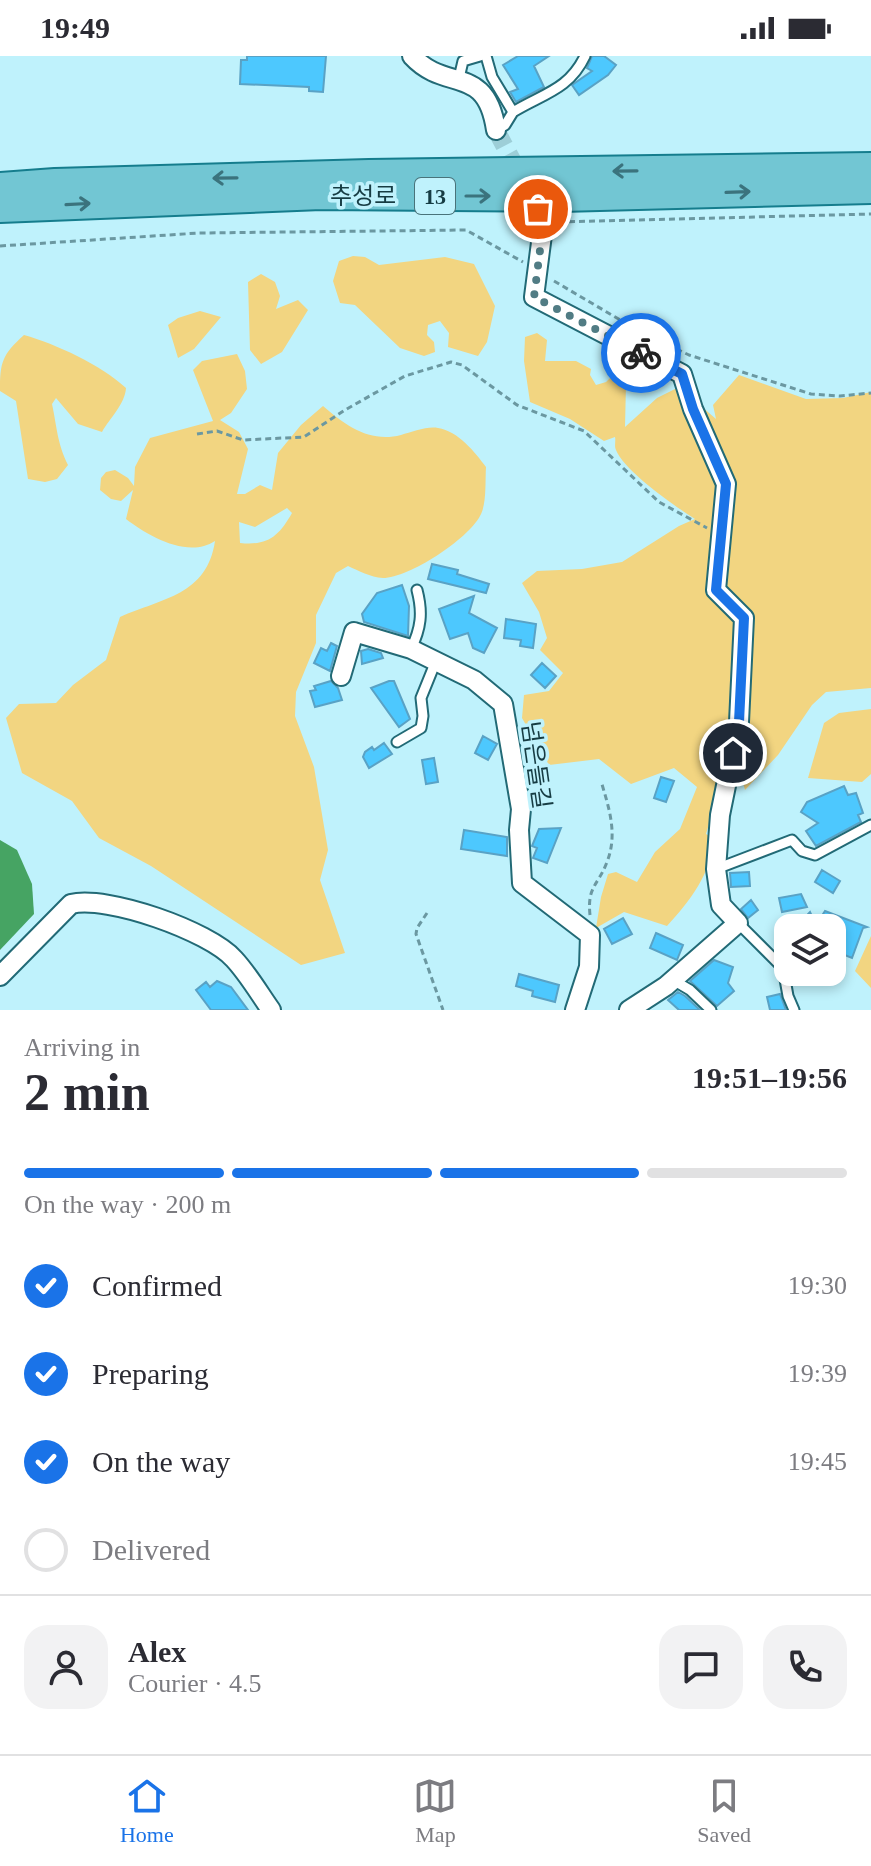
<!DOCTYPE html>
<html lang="en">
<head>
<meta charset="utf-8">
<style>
  :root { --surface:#fff; --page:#f2f2f3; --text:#2b2b33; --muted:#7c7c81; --line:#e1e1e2; --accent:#1a73e8 }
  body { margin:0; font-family:"Times New Roman","Noto Sans KR",serif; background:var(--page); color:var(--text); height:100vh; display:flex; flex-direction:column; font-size:30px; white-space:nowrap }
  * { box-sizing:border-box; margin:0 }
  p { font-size:26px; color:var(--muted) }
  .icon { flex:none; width:44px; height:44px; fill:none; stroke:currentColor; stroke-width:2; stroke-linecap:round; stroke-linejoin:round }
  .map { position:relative; height:954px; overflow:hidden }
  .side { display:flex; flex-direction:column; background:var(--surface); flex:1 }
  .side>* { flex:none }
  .fabs { position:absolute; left:774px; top:858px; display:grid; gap:16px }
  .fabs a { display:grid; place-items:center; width:72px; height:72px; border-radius:16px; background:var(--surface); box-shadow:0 4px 12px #0003; font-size:40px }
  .pin { position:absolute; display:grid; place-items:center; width:68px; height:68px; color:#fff; margin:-34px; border:4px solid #fff; border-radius:50%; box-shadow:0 2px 8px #0007 }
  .courier { position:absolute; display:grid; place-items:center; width:80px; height:80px; margin:-40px; border:6px solid #1a73e8; border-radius:50%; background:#fff; color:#222; box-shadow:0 2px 10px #0007 }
  .summary em { font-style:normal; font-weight:600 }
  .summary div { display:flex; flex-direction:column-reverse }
  .summary { display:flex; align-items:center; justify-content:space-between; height:136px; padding:0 24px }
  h1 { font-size:52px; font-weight:600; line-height:60px }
  .bar { display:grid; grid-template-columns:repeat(4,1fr); gap:12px 8px; align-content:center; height:96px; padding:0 24px }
  .bar i { height:10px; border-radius:6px; background:var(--line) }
  .bar .current { background:var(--accent) }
  .bar p { grid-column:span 4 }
  .line { display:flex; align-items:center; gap:20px; padding:0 24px; border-top:2px solid var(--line) }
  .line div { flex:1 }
  .round { display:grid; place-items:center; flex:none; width:84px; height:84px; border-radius:24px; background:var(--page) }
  ol { padding:0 24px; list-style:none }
  li { display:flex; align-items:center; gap:24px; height:88px }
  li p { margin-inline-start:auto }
  li .icon { padding:8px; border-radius:50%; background:var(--accent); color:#fff; stroke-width:4 }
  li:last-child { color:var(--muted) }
  li i { width:44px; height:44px; border:4px solid var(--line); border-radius:50% }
  .status { display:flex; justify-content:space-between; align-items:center; height:56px; padding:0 40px; background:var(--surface); direction:ltr }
  .status svg { height:22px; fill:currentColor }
  .tab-bar { display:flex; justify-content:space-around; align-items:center; height:112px; border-top:2px solid var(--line); background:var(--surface); font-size:22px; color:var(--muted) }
  .tab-bar a { display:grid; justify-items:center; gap:4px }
  .tab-bar .current { color:var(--accent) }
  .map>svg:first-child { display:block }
  .green { fill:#f2d581; fill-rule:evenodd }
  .water { fill:#46a463 }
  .building { fill:#4dc8fe; stroke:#59a2c5; stroke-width:2 }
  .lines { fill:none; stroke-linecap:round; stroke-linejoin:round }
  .minor-tunnel { stroke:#9dced7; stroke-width:18; stroke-dasharray:18 9; stroke-linecap:butt }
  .service-casing { stroke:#226a76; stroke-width:13 }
  .minor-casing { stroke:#226a76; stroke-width:22 }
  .primary-casing { stroke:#157d8d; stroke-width:32 }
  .path { stroke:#6b98a1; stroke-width:3; stroke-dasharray:6 4; stroke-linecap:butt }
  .service { stroke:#fff; stroke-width:9 }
  .minor { stroke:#fff; stroke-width:18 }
  .primary { stroke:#72c6d3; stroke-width:28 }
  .oneway { stroke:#3b737d }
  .done { stroke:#517c84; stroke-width:8; stroke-dasharray:0 14.4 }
  .route { stroke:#1a73e8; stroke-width:10 }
  .labels { text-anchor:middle; stroke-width:7; stroke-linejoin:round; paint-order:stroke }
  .shield { fill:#bff2fc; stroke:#49737a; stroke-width:2 }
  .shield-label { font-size:22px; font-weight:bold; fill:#163c43 }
  .street-label { font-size:24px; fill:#163c43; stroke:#bff2fc }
</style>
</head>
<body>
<div class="status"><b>19:49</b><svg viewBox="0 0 49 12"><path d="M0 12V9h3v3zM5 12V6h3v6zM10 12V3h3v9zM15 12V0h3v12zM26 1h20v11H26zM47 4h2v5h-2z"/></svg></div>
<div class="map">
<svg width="871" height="954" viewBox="0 0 871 954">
  <rect width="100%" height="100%" fill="#bff2fc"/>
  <path class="green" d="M353,200l12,1 14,8 66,-8 29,7 21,42 -8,36 -9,14 -30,-9 1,-14 -9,-12 -12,4 -1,10 7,7 1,10 -11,4 -24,-8 -45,-43 -15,-2 -7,-22 6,-20z
    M261,218l14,8 5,14 -4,13 22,-9 10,10 -26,42 -21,12 -11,-14 -2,-68z
    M200,255l21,6 -27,32 -16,9 -10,-33 10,-7z
    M537,277l10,7 -2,21h31l15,8 -1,6 6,10 10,-3 7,-7 10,1 3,8 -1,43 32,-29 22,-11 37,32 -3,-14 26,-30 67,24 37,-1 28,-6v296l-45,4 -14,13 -34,50 -33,35 -7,-26 -20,29 -12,41 8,5c-3,35 -24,62 -47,87l-43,-14 -28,16 5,-31 7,-23 8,-2 21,10 18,-30 25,-23 17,-42 -23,-19 -43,16 -32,-25 -50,6 -27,-47 2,-23 25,-4 14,-18 -23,-23 7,-12 -8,-26 -17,-29 15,-12 45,-2 40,-7 57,-36 16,-7c-19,-12 -71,-48 -79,-69 -2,-4 0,-9 -1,-13l-11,4 -34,-22 -40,-17 -6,-41 1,-24z
    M24,279c32,9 77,30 102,53 -1,16 -16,30 -24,44l-24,-8 -22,-26 -4,6c5,23 5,39 16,61l-11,14 -12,3 -17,-3 -12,-78 -16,-10c0,-29 2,-36 24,-56z
    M237,298l8,17 2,18 -16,24 -11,7 19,12 9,17 -11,45h8l15,-9 12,5 6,-37 23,-28 22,-19c23,20 47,37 78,29 11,-3 26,-9 37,-7 20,3 37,24 48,39 -1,14 1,37 -6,49 -12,23 -71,62 -97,62 -13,-1 -24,-7 -35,-12l-12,7 -20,42v28l-20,49 -1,24 19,51 14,83 -8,30 25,73 -44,12 -150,-99 -52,-28 -27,-37 -50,-28 -16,-55 13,-14 37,-1 17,-18 33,-25 14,-43c43,-19 87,-22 95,-76 -27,18 -67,-5 -89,-22l7,-29 -12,11 -10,-2 -11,-9 1,-12 5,-6 9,-2 13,8 6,8 1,-19 15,-29 63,-17 -20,-51 9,-9zM287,452l5,5c-13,23 -24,33 -52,30l-1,-21 16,5z
    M871,653v65l-9,8 -54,-4 16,-55 15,-10z
    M871,880v52l-16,-17z"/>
  <path class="water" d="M0,784l17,10 15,34 2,30 -34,36z"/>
  <path class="building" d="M247,0h79l-3,36 -14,-1v-4l-69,-3 1,-24h6z
    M518,0h31l-15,10 10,21 -28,15 -6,-10 8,-3 -15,-24z
    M592,0h12l12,9 -8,10 -29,20 -7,-10 20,-14 -5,-3z
    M432,508l26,6 -1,4 32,10 -3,9 -58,-14z
    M402,529l7,21 -1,30 -44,-14 -2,-8 15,-21z
    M474,540l-5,17 28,15 -13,25 -11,-5 -5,-15 -18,6 -11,-30z
    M506,563l30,5 -3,24 -13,-2 1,-6 -17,-2z
    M331,587l6,3 -7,25 -16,-8 7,-15 6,3z
    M368,593l13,4 2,5 -21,6 -1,-13z
    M542,607l14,13 -11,12 -14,-13z
    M331,625l7,7 4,12 -27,7 -5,-16 6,-1 -2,-4z
    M389,625h5l16,38 -11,8 -28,-39z
    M483,680l14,8 -9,16 -13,-7z
    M384,687l8,11 -23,14 -6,-11 2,-5 7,-5 2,3z
    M434,702l4,24 -12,2 -4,-24z
    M661,721l13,4 -8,21 -12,-4z
    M844,730l4,9 8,-2 7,20 -5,2 3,7 -45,24 -10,-15 12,-8 -17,-11 6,-10z
    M561,772l-14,35 -14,-5 4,-10 -5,-2 7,-17z
    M464,774l43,7v19l-46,-7z
    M822,814l18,11 -7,12 -18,-11z
    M749,816l1,14 -19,1 -1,-14z
    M801,838l6,13 -25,5 -3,-14z
    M751,844l7,10 -10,8 -7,-9z
    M825,855l42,16 -4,1 -11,30 -15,-6 2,-5 -3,-1 9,-18 -4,-8h-6l-10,8h-30l15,-16 6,13z
    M623,862l9,16 -20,10 -8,-15z
    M656,877l27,12 -6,15 -27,-12z
    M714,904l19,7 -5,16 6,8 -17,15 -27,-25z
    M519,918l40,11 -4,17 -23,-6 1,-5 -17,-5z
    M217,925l14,6 17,23h-37l-15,-20 10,-8 4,5z
    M678,936l7,4 15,14h-21l-11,-10z
    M780,938l6,16h-16l-3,-13z"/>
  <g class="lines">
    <path class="minor-tunnel" d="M496,74l25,47"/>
    <g class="service-casing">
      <path id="service" d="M486,0l6,21 21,35c29,-18 56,-22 72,-56
        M459,22l4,-17 17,-5
        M496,74l9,-5 8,-13
        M411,593c10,-21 12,-36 6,-59
        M397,686l24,-14 2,-12 -2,-18 15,-37
        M716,813l76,-29 10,11 13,4 56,-30
        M738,867l45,45 5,28 6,14
        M832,874l6,-3
        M673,924l17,10 21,20"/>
    </g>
    <g class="minor-casing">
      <path id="minor" d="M412,0c34,37 74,7 84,74
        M538,153l5,18 -9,70 148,77 11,35 33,75 -10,106 28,28 -5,104 -19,93 -4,54 5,36 17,18 -72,63 -37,24
        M341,620l13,-44 57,17 63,31 29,24 18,105 -2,21 3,53 68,52 -1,32 -14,43
        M0,920l71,-72c36,-9 138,27 163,55 14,15 25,34 37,51"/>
    </g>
    <g class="primary-casing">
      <path id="primary" d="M0,131l55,-4 314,-9 502,-7
        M0,152l321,-13 240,2 310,-8"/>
    </g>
    <path class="path" d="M559,166l312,-8
      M0,190l199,-13 267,-3 57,32
      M554,225l85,50 50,24 122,39 29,2 31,-3
      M197,378l20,-3 26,9 61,-3 41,-27 60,-34 46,-14 11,3 55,40 67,26 75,71 48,26
      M427,857l-10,15 -1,6 27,76
      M590,859c-3,-29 8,-29 17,-53 11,-28 2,-54 -6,-81"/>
    <use href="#service" class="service"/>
    <use href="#minor" class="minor"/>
    <use href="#primary" class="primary"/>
  </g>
  <defs><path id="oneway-shaft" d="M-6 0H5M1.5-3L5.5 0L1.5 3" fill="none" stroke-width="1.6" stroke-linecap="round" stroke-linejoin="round" transform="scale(2)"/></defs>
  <g class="oneway">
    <use href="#oneway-shaft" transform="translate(625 115) rotate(179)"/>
    <use href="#oneway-shaft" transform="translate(225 122) rotate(179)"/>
    <use href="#oneway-shaft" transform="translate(738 136) rotate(-2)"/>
    <use href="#oneway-shaft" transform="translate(478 140)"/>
    <use href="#oneway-shaft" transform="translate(78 148) rotate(-3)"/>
  </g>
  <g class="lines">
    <path class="done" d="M538,153l5,18 -9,70 107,56"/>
    <path class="route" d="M641,297l41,21 11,35 33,75 -10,106 28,28 -5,104 -6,31"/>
  </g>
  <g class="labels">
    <rect class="shield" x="415" y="122" width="40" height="36" rx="6"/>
    <g class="shield-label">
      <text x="435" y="148">13</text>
    </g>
    <g class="street-label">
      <text x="363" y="148">추성로</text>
      <text transform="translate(536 709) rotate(82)" y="8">넘은들길</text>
    </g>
  </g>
</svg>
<div class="fabs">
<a><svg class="icon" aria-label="layers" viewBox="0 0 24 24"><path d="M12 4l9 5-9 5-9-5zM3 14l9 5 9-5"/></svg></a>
</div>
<div class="pin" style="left:538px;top:153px;background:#ea580c"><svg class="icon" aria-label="bag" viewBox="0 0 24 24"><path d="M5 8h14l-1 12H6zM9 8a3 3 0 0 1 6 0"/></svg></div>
<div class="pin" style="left:733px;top:697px;background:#1f2937"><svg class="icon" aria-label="home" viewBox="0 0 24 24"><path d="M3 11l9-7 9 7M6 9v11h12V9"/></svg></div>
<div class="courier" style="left:641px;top:297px"><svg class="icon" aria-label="bike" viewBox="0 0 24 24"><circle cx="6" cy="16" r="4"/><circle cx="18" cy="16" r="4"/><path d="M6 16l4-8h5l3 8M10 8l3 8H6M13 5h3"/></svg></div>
</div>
<section class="side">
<div class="summary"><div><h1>2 min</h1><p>Arriving in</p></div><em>19:51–19:56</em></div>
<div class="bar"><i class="current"></i><i class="current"></i><i class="current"></i><i></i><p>On the way · 200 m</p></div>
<ol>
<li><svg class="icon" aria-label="check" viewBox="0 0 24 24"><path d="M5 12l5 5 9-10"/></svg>Confirmed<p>19:30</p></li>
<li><svg class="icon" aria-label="check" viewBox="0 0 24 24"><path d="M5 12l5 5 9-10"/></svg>Preparing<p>19:39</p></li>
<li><svg class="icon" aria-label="check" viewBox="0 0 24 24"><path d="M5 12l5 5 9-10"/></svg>On the way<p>19:45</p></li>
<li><i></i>Delivered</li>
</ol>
<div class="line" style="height:144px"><a class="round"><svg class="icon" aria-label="person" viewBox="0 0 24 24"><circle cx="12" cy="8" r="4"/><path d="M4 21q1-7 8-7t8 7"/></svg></a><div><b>Alex</b><p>Courier · 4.5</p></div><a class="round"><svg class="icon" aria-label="chat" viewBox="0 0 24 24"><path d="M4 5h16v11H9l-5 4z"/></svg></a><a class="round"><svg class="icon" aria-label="phone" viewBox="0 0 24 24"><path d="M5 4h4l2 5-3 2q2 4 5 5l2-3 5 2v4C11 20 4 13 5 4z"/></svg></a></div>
</section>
<nav class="tab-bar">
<a class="current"><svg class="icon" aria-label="home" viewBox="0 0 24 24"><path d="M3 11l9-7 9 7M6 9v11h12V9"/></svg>Home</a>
<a><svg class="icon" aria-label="map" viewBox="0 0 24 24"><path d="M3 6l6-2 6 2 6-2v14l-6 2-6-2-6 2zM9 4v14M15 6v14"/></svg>Map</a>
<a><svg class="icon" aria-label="saved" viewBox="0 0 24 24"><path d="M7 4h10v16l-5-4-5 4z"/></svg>Saved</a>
</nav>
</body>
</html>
